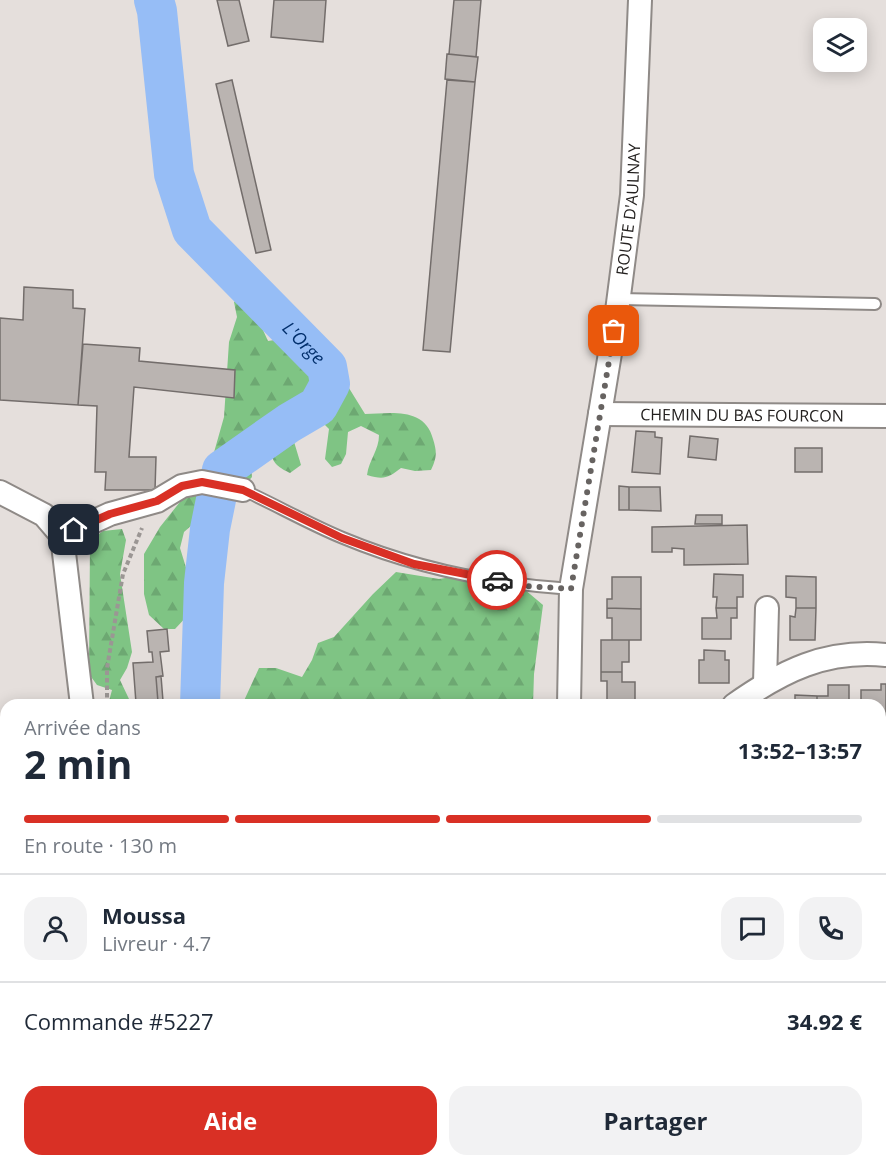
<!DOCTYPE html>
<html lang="fr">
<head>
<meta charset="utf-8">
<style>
  :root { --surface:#fff; --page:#f2f2f3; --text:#1f2937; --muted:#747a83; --line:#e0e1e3; --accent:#d93025 }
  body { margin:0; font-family:"Open Sans",sans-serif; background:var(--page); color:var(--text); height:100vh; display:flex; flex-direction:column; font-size:22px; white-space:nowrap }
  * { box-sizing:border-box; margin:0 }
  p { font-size:20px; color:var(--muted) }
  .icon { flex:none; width:33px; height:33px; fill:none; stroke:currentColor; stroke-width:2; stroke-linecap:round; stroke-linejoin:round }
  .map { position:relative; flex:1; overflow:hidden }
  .details { position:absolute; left:0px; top:699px; width:886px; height:468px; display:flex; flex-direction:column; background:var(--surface); border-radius:18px 18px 0 0; box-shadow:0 3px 15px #0003 }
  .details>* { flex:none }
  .tools { position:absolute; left:813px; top:18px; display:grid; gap:12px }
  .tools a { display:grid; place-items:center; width:54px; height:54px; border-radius:12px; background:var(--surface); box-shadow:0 3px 15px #0003; font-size:30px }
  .pin { position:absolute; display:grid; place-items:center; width:51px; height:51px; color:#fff; margin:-26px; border-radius:12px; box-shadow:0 3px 9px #0006 }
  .courier { position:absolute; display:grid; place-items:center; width:60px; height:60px; margin:-30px; border:4px solid #d93025; border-radius:50%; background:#fff; color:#222; box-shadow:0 2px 8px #0007 }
  .overview em { font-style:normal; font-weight:700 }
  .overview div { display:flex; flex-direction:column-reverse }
  .overview { display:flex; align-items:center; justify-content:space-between; height:102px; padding:0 24px }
  h1 { font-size:39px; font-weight:700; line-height:45px }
  .bar { display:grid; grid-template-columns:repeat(4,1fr); gap:9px 6px; align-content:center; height:72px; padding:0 24px }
  .bar i { height:8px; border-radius:4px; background:var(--line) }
  .bar .selected { background:var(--accent) }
  .bar p { grid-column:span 4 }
  .line { display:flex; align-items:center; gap:15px; padding:0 24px; border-top:2px solid var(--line) }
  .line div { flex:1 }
  .round { display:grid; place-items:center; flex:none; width:63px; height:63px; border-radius:18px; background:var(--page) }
  .primary-button { display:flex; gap:12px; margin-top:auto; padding:12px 24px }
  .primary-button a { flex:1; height:69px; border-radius:18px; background:var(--accent); color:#fff; font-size:24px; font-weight:700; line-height:69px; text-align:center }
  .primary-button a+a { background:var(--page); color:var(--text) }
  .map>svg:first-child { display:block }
  .forest { fill:url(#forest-firs) }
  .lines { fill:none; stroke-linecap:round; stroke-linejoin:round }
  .river { stroke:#96bdf6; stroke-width:40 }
  .building { fill:#bab4b1; stroke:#736d6b; stroke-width:1.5 }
  .service-casing { stroke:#8f8a87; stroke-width:14 }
  .minor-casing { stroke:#8f8a87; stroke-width:26 }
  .path { stroke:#9b9694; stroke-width:4; stroke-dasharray:4.5 3; stroke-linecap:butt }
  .service { stroke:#fff; stroke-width:10 }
  .minor { stroke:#fff; stroke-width:22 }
  .done { stroke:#676361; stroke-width:6; stroke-dasharray:0 10.8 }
  .route { stroke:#d93025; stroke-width:8 }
  .labels { text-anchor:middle; stroke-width:5; stroke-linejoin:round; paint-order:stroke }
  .street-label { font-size:16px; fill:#23201f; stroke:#fff }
  .water-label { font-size:18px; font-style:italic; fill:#022f6c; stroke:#fff }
</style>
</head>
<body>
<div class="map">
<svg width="886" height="1167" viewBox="0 0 886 1167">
  <defs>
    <pattern id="forest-firs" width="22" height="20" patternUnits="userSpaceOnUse" patternTransform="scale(1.5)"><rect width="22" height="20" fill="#7fc484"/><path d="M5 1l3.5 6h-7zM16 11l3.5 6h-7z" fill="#6da872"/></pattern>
  </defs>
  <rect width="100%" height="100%" fill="#e5dfdc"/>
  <path class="forest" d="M245,294l9,4 3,19 11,24 15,-2 30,31 31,10 21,34c26,-1 60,-7 68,25 4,13 4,18 -2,31l-16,1 -14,-3c-13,10 -17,12 -34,7 2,-15 12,-25 12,-40l-18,-9 -13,6 -2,22 -5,10 -9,3 -7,-8 4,-30 -8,-8 -13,3 -16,11 9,30 -11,8c-4,-2 -10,-5 -13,-8 -10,-10 -4,-27 -12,-39l-10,1 -7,14 4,36 -7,8 -16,4 -12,14 -33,29 -4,16 8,26 1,40 -14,15h-11l-15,-14 -5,-21v-40l16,-27 51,-64 13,-46 5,-75 8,-25 -3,-15z
    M122,529l4,11 -6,34 12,78 -5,16 -7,12 9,19 1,6h-22l4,-15 -15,-5 -8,-11 1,-133 13,-10z
    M396,572l43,7 24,-4 61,14 19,16 -9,69 -1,31h-291l17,-37h17l26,9 10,-17 6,-17 16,-6 39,-43z"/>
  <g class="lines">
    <g class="river">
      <path id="s1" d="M154,0l3,11 17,163 18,56 135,137 3,17 -12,22 -29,17 -67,47 -12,59 -6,54 -4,122"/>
      <path d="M345,1161l2,6"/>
    </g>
  </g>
  <path class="building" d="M217,0h22l10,41 -21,5z
    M274,0h52l-3,42 -52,-5z
    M454,0h27l-5,57 -27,-3z
    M447,54l31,3 -3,25 -30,-3z
    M232,80l39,170 -15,3 -40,-169z
    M447,80l28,2 -25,270 -27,-2z
    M24,287l49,3v18l12,1 -7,96 -78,-5v-82l23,2z
    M83,344l57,4 -1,13 96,9 -1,28 -100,-11 -5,70h27l-1,33h-50l1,-18h-11l2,-66 -19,-1z
    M636,431l19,1v5l7,1 -2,36 -28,-2z
    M690,436l28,3 -2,21 -28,-3z
    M795,448h27v24h-27z
    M619,486l10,1v23h-10z
    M629,487h31l1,24 -32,-1z
    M696,515h26v9h-27z
    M747,525l1,39 -64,1v-16l-12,-1v4h-20v-25z
    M714,574l29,1v22h-6v11h-21l1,-11h-4z
    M786,576l30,1v31h-20v-10l-10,-1z
    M612,577h29v32l-34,-1v-9h5z
    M607,608l34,1v31h-29v-22h-5z
    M716,608h21v10h-6v21h-29v-21h15z
    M796,608h20l-1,32h-25v-24l5,1z
    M167,629l2,22 -9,1 3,24 -7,1 2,25 5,-1v4h-21v-2h-6l-3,-40 20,-1 -1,-10h-3l-2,-21z
    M601,640h28v22h-7v10h-21z
    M704,650l21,1v9h4v23h-30v-23h5z
    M601,672h21v10h13v21l-28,-1v-21h-6z
    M161,676l2,25 -5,1 -2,-25z
    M881,684h5v39h-4l-2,-4v-14h-19v-15h20z
    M828,685h21v20h-32v-9h11z
    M795,695l22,1v9h-22z
    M880,757h6v17l-6,1z
    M880,889h6v18h-6z
    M880,944h6v24h-6z
    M886,1080v45h-2l-4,-18v-26z
    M466,1161h26l2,6h-29l-2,-5z
    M851,1161h6l1,6h-35z"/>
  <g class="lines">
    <g class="service-casing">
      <path id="service" d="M619,299l256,5
        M243,490c33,15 66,34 100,48 72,30 151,46 228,51"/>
    </g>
    <g class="minor-casing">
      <g id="minor">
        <path id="s2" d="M600,414l286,2"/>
        <path d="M0,492l44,23 18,21 20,169"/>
        <path d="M62,536l48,-22 47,-13 25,-15 20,-4 41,8"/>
        <path d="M765,683l2,-75"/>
        <path id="s3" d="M569,705l2,-116 46,-278 15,-116 8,-195"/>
        <path d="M734,705c48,-34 92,-56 152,-50"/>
        <path d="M880,1028l6,3"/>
        <path d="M558,1161l1,6"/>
        <path d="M602,1167l32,-6"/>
      </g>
    </g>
    <path class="path" d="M107,705v-37l16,-94 19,-46
      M0,938l6,-1"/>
    <use href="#service" class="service"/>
    <use href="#minor" class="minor"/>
  </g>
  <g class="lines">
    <path class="done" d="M497,580l29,6 45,3 43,-258"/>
    <path class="route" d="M74,530l36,-16 47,-13 25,-15 20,-4 41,8 99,48 72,26 83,16"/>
  </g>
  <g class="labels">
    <g class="street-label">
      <text dy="6" stroke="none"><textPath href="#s3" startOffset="500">ROUTE D'AULNAY</textPath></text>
      <text dy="6" stroke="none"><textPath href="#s2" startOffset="142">CHEMIN DU BAS FOURCON</textPath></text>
    </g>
    <g class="water-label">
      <text dy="6" stroke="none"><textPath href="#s1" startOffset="393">L'Orge</textPath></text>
    </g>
  </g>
</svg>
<div class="tools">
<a><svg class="icon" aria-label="layers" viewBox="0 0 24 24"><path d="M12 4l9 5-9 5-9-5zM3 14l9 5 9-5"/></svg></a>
</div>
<div class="pin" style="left:614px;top:331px;background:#ea580c"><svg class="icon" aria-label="bag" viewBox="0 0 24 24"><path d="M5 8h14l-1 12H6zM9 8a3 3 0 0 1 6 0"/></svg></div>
<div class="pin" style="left:74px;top:530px;background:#1f2937"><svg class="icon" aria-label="home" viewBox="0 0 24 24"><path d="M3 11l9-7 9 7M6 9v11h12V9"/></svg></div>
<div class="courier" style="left:497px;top:580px"><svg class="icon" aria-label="car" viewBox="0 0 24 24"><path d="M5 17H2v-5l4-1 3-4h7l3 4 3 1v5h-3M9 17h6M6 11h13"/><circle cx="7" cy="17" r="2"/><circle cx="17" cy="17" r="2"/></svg></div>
<section class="details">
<div class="overview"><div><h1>2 min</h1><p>Arrivée dans</p></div><em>13:52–13:57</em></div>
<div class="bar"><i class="selected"></i><i class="selected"></i><i class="selected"></i><i></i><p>En route · 130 m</p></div>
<div class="line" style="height:108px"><a class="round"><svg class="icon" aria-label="person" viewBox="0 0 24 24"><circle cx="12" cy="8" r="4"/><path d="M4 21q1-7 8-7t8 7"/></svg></a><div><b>Moussa</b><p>Livreur · 4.7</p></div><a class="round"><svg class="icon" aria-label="chat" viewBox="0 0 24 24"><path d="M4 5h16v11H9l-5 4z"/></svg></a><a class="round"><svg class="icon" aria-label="phone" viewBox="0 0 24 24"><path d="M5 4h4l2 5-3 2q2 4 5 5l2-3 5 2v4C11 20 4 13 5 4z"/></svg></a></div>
<div class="line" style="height:78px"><div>Commande #5227</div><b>34.92 €</b></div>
<div class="primary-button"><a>Aide</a><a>Partager</a></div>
</section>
</div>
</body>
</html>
